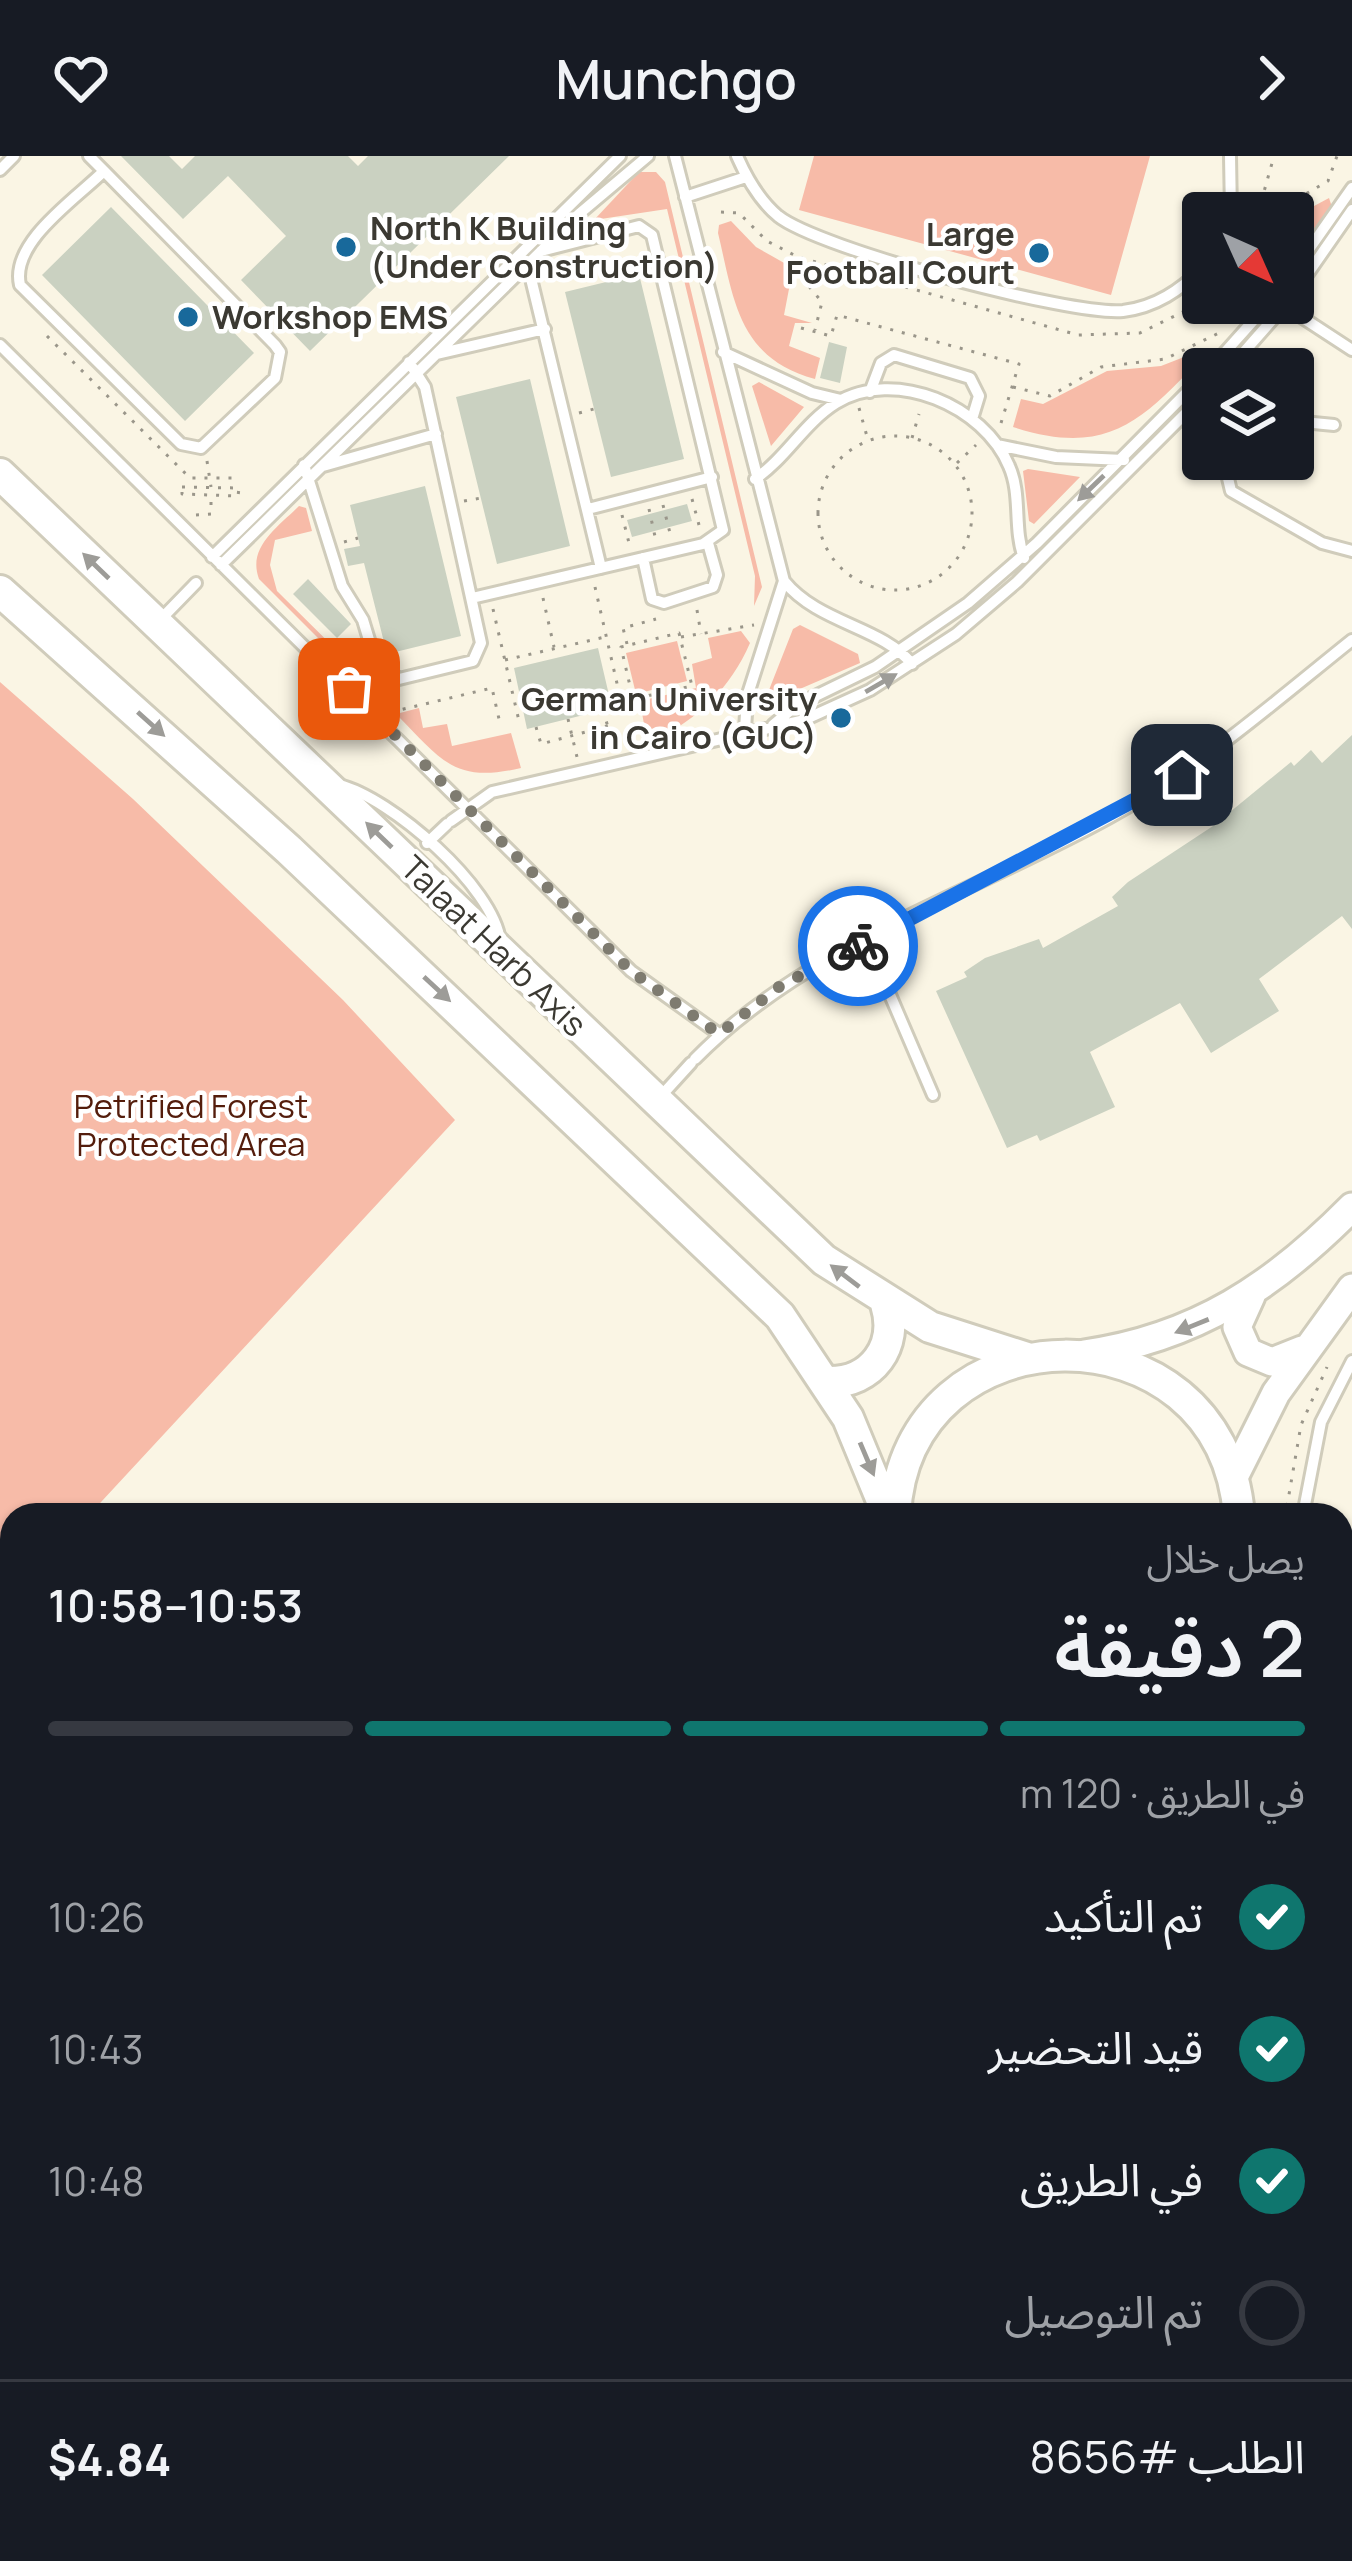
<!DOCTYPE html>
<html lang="ar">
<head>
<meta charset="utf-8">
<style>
  :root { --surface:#171b24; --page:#242831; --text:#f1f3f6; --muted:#9ea1a6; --line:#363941; --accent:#0f766e }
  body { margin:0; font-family:Manrope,"Noto Sans Arabic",sans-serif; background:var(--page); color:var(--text); direction:rtl; height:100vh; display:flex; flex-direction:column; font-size:45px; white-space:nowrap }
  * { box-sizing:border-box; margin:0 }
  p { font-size:39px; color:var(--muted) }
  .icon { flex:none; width:66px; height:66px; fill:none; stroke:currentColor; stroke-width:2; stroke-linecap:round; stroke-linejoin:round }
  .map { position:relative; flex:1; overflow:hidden; direction:ltr }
  .side { position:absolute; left:0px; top:1347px; width:1353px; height:1059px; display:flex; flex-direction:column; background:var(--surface); border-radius:36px 36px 0 0; box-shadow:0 3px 9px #0004; direction:rtl }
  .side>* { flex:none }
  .needle { width:78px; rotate:135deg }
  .fabs { position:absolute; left:1182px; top:36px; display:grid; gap:24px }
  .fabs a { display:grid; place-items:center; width:132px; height:132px; border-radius:12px; background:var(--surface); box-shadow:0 3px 9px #0004; font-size:60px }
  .pin { position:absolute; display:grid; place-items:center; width:102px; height:102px; color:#fff; margin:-51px; border-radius:24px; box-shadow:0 6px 18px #0006 }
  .courier { position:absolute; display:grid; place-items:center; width:120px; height:120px; margin:-60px; border:9px solid #1a73e8; border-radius:50%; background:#fff; color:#222; box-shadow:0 3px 15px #0007 }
  .headline em { font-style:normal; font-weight:600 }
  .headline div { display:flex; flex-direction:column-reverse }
  .headline { display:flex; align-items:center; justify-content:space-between; height:204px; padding:0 48px }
  h1 { font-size:78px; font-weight:600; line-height:90px }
  .bar { display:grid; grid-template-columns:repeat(4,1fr); gap:18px 12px; align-content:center; height:144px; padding:0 48px }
  .bar i { height:15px; border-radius:9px; background:var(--line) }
  .bar .current { background:var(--accent) }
  .bar p { grid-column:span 4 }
  .line { display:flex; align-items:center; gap:30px; padding:0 48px; border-top:3px solid var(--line) }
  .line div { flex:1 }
  ol { padding:0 48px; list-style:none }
  li { display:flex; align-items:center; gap:36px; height:132px }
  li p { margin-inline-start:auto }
  li .icon { padding:12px; border-radius:50%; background:var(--accent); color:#fff; stroke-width:4 }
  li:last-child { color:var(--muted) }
  li i { width:66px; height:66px; border:6px solid var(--line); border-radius:50% }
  header { display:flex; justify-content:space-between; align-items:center; height:156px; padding:0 48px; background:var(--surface); font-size:54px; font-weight:600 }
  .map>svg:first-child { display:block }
  .green { fill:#f7bba8 }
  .building { fill:#cad1c1 }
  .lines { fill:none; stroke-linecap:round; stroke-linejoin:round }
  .service-casing { stroke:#d0ccbb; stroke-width:16 }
  .secondary-casing { stroke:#d0ccbb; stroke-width:33 }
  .primary-casing { stroke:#d0ccbb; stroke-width:36 }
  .path { stroke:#9a968a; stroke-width:3; stroke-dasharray:3 9; stroke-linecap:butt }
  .service { stroke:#fff; stroke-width:10 }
  .secondary { stroke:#fff; stroke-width:27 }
  .primary { stroke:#fff; stroke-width:30 }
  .oneway { fill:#9d9c98 }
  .done { stroke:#7e7b70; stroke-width:12; stroke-dasharray:0 21.6 }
  .route { stroke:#1a73e8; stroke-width:15 }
  .poi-dot { fill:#18699b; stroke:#fff; stroke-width:4.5 }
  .labels { text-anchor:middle; stroke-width:9; stroke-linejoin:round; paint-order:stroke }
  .poi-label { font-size:33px; font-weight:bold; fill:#3b3932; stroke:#fff; text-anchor:start }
  .street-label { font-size:33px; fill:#3b3932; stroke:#fff }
  .park-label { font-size:33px; fill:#541d0c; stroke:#fff }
</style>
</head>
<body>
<header><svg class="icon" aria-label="forward" viewBox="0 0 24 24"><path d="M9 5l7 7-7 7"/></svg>Munchgo<svg class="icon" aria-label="heart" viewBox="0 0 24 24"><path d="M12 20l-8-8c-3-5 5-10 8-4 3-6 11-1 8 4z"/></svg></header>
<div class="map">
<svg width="1352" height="2405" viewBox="0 0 1352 2405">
  <rect width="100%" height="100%" fill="#faf5e4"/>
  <path class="green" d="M814,0h336l-39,139 -312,-85z
    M639,16h17l9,10 97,405 -8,19 1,-30 -88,-367 -73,11z
    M1329,42l3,9 -39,55 8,-49z
    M731,65l25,26 37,21 -9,47 28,8h-17l-6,23 31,12 -5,21c-77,-21 -81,-79 -97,-146l1,-8z
    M1202,194l4,3c-63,67 -97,105 -193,74l8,-28 22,5 64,-33 54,-5z
    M759,226l45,25 -33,39 -19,-60z
    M1028,313l52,8 -46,47 -5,-3 -6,-50z
    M299,350l7,2 6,23 -37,9 -5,25 7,26 115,114 -4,3 -129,-129c-12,-32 19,-52 40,-73z
    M800,469l58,29 2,9 -88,38 -3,-11 24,-61z
    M741,475l9,12c-20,46 -51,74 -95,98l-9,-5 -6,-35 56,-13 -4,-24 20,-6 -4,-20z
    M677,485l10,40 -51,13 -10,-41z
    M0,526l133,117 210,201 112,120 -366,395h-77v83l-12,13z
    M419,552l4,20 24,-4 5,22 59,-13 10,35c-68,16 -80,-9 -125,-54z"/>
  <path class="building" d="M121,0h48l13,13 13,-13h153l10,10 10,-10h141l-199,195 -69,-71 45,-44 -58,-60 -45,43z
    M111,51l143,146 -69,68 -143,-146z
    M639,118l45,185 -73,18 -46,-185z
    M829,186l18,5 -7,36 -20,-5z
    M530,223l40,167 -73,18 -41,-167z
    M425,330l36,150 -74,18 -23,-91 -16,3 -4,-17 16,-3 -10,-41z
    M687,348l5,17 -60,16 -5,-17z
    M308,423l43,45 -14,14 -44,-44z
    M598,492l14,60 -85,21 -13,-61z
    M1352,579v194l-10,-13 -83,63 20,32 -68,42 -31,-50 -90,49 25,55 -75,34 -3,-6 -30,13 -71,-157 31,-14 -3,-5 21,-14 54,-19 4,9 75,-42 -6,-9 16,-15 85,-56 78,-64 3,4 17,-16 11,13z"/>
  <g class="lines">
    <g class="service-casing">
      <path id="service" d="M89,0l15,15 171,174 5,7 -5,26 -74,70 -20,-4 -161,-159c-10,-43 57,-87 84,-114
        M675,0l109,425c35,43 97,45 128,83
        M737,0c10,23 22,44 41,60 41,33 294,100 345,95 33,-4 57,-21 80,-43
        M1230,0l1,57
        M0,14l14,-14
        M685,41l61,-20
        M527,106l74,306
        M1293,116l59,-84
        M1293,139l59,-85
        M1280,147l72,47
        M0,189l631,626 88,63
        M723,196l89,41 29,7
        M437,198l108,-25
        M1210,213l59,-66
        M1229,213l58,-66
        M870,236l11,-29 13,-8 76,23 9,18 -7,23
        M1293,265l41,4
        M997,289l59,12 68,3
        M1237,303l-10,15 4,17 91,52 30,8
        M304,309l38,121 21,34 14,46 22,13 74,-18 8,-18 -56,-256 -16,-25
        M323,310l113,-32
        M755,323c31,-21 49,-56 81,-76 59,-36 148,3 173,63 13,29 4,62 15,92
        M588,353l124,-32
        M212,401l408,-401
        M643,402l9,41 12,4 49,-16 4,-12 -9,-32
        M221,409l358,-351 69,-58
        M472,442l231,-54 20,-14 -71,-295 -13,-9 -98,25
        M161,463l35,-36
        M773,569l24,-20 78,-38 93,-64 69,-60 166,-167
        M745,574l2,-33 37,-116
        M339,629c51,12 155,102 161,156
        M451,665l41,-29 312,-72 66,-30 86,-56 61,-52 186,-186
        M427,687l20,-19
        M867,785l66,154
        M695,903c112,-114 276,-165 415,-242 90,-49 162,-113 242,-177
        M661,940l30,-33
        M1303,1359l18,-93 31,-61
        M1341,1502l11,18"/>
    </g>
    <g class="secondary-casing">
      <path id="secondary" d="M1251,1140l-14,31 11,25 24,10 30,-12
        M1084,1198c112,-16 190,-68 268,-147
        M1233,1323l43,-86 76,-105"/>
    </g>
    <g class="primary-casing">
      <path id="primary" d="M0,318l824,786 106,67 97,31
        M0,435l289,259 491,466 68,102 40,97
        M828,1226c44,1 71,-36 58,-78
        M895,1359c11,-210 326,-215 344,0
        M1341,1598l11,15
        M1341,1694l11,10"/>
    </g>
    <path class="path" d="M721,56l18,1 28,28 31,16 280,78 62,-2 63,-31
      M1258,57l16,-57
      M1293,57l11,-18 24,-14 9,-25
      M813,108l-6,20 15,18 -7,28
      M801,172l30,8 6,-21 182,49 -18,59
      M47,180l143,142h43
      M1013,231l37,9 51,-29 64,-8 54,-26
      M859,252l9,32
      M579,257l15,-4
      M818 357a77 77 0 1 1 154 0a77 77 0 1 1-154 0Z
      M912,282l7,-24
      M207,305l4,26
      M957,307l19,-18
      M182,331l57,1 -1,8 -56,-2z
      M692,343l7,26
      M464,345l17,-3
      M663,349l8,32
      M649,353l7,32
      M196,359l15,-1v-17
      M622,359l8,32
      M344,386l14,-4
      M595,431l26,114
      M543,442l11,49
      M493,453l26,112
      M697,454l4,24
      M679,477l13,53 -59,13 -12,-52z
      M681,481l73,-12
      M627,488l-4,-16 33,-9
      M505,504l100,-23
      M603,554l11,38
      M391,556l101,-24 7,31
      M568,563l9,38
      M536,571l5,17 67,-18
      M1287,1350l14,-81 26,-58
      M1342,1533l10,14"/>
    <use href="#service" class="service"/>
    <use href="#secondary" class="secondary"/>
    <use href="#primary" class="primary"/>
  </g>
  <defs><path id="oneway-solid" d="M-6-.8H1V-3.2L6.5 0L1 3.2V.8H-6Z" transform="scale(3)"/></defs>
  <g class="oneway">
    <use href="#oneway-solid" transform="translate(1091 332) rotate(136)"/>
    <use href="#oneway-solid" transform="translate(96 410) rotate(-136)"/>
    <use href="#oneway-solid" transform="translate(881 527) rotate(-30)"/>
    <use href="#oneway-solid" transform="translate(151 568) rotate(42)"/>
    <use href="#oneway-solid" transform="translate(379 679) rotate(-136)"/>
    <use href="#oneway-solid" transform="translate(437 833) rotate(43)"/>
    <use href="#oneway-solid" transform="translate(845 1120) rotate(-143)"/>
    <use href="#oneway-solid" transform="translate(1192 1170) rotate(158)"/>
    <use href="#oneway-solid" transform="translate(867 1303) rotate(67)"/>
  </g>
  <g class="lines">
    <path class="done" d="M349,533l282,282 88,63 61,-48 78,-40"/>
    <path class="route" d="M858,790l324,-171"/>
  </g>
  <g class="poi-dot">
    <circle cx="346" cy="91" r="12"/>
    <circle cx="1039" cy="97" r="12"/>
    <circle cx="188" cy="161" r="12"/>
    <circle cx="841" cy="562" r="12"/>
  </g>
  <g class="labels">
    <g class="poi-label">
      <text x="370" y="84">North K Building<tspan x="370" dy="38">(Under Construction)</tspan></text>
      <text x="1015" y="90" text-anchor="end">Large<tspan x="1015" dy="38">Football Court</tspan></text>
      <text x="212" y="173">Workshop EMS</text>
      <text x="817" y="555" text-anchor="end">German University<tspan x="817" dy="38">in Cairo (GUC)</tspan></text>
    </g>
    <g class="street-label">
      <text transform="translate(494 790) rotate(44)" y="12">Talaat Harb Axis</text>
    </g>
    <g class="park-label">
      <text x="191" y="962">Petrified Forest<tspan x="191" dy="38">Protected Area</tspan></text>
    </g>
  </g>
</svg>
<div class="fabs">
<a><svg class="needle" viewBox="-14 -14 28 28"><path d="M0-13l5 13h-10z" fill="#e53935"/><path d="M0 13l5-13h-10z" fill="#9ea1a6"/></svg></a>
<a><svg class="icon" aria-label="layers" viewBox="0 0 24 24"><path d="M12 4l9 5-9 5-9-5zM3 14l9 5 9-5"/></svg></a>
</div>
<div class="pin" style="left:349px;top:533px;background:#ea580c"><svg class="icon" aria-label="bag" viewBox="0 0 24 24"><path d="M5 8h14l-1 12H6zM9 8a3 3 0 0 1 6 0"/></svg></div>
<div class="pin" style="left:1182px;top:619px;background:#1f2937"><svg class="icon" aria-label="home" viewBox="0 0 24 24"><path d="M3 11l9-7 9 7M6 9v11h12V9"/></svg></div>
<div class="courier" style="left:858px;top:790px"><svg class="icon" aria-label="bike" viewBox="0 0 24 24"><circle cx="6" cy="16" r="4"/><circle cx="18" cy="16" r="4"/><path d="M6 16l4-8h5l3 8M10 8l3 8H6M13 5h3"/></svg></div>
<section class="side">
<div class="headline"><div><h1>2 دقيقة</h1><p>يصل خلال</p></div><em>10:53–10:58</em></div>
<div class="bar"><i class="current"></i><i class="current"></i><i class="current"></i><i></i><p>في الطريق · 120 m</p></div>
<ol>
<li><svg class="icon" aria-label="check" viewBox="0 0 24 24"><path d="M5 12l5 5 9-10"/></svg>تم التأكيد<p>10:26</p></li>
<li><svg class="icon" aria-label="check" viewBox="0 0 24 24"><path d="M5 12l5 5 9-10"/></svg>قيد التحضير<p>10:43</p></li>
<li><svg class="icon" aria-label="check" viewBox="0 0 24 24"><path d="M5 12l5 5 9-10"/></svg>في الطريق<p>10:48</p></li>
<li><i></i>تم التوصيل</li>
</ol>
<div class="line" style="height:156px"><div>الطلب #8656</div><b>$4.84</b></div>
</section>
</div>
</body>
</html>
